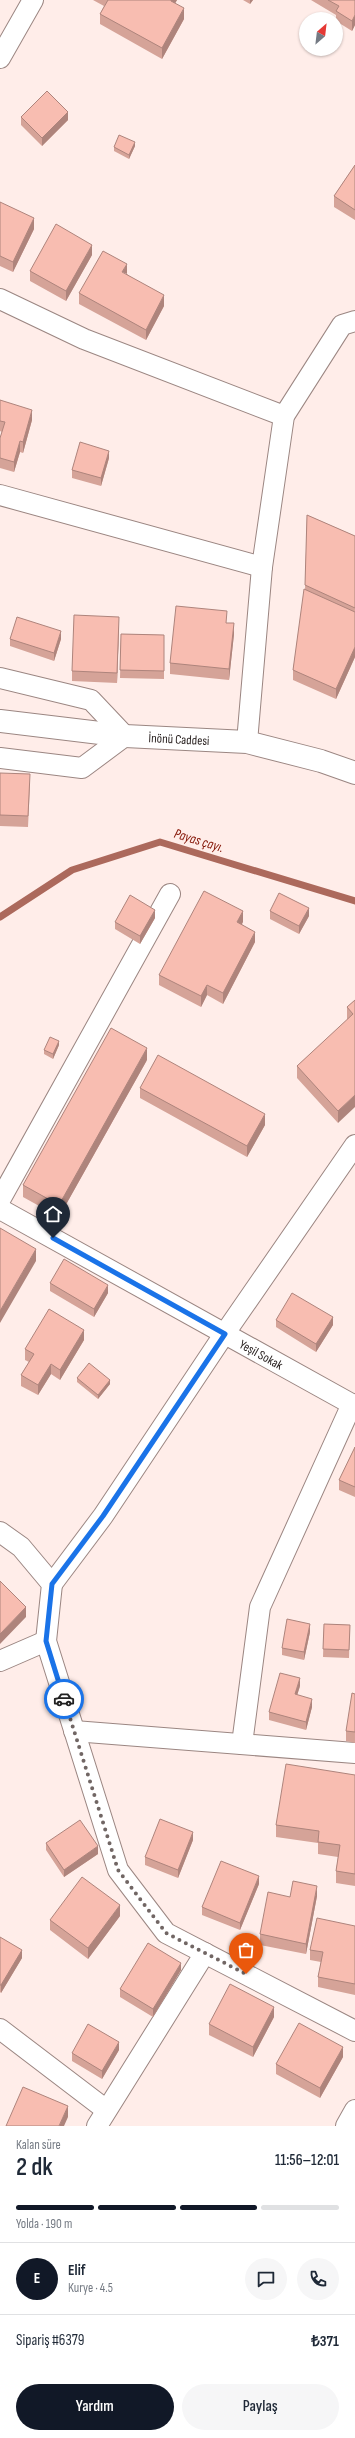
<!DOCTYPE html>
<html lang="tr">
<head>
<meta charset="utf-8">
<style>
  :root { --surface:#fff; --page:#f6f6f7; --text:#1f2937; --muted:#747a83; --line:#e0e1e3; --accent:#111827 }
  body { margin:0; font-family:"Sofia Sans Condensed",sans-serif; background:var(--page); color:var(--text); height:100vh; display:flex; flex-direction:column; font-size:15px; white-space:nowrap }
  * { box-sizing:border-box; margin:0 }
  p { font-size:13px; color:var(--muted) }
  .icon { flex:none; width:22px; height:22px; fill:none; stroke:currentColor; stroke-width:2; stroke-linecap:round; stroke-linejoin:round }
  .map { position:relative; height:2126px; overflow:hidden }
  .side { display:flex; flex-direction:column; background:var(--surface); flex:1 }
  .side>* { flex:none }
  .needle { width:26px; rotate:28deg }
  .buttons { position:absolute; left:299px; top:12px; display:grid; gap:8px }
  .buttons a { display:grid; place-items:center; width:44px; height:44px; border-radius:50%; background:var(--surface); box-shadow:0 1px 3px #0004; font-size:20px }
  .pin { position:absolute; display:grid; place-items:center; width:34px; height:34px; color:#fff; margin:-41px -17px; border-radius:50% 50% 50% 0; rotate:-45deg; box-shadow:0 0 4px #0007 }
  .pin .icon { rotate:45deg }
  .courier { position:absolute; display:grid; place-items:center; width:40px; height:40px; margin:-20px; border:3px solid #1a73e8; border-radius:50%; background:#fff; color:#222; box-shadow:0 1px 5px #0007 }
  .overview em { font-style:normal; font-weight:600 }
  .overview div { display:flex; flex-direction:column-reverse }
  .overview { display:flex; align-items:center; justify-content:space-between; height:68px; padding:0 16px }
  h1 { font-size:26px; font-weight:600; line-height:30px }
  .bar { display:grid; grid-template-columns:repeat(4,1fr); gap:6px 4px; align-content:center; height:48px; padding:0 16px }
  .bar i { height:5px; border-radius:3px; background:var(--line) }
  .bar .selected { background:var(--accent) }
  .bar p { grid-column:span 4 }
  .line { display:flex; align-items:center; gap:10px; padding:0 16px; border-top:1px solid var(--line) }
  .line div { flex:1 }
  .round { display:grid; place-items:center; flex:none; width:42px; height:42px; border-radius:21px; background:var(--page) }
  .button { display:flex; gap:8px; margin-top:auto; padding:8px 16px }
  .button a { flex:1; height:46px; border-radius:24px; background:var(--accent); color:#fff; font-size:16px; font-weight:600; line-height:46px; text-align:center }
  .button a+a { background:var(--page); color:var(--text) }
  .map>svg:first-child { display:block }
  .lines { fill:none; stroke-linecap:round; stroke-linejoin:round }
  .stream { stroke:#ac695c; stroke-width:7 }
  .minor-casing { stroke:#9b8682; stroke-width:22 }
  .secondary-casing { stroke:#9b8682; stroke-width:24 }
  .minor { stroke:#fff; stroke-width:20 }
  .secondary { stroke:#fff; stroke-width:22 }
  .wall { fill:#d5a398 }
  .shaded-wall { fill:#ae847c }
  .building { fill:#f8bdb1; stroke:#ae847c }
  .done { stroke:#716664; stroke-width:4; stroke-dasharray:0 7.2 }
  .route { stroke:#1a73e8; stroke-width:5 }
  .labels { text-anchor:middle; stroke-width:3; stroke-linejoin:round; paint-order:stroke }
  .street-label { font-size:13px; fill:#251d1c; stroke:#ffede9 }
  .water-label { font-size:14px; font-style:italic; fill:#831203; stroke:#ffede9 }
</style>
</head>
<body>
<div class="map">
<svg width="355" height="2126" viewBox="0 0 355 2126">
  <rect width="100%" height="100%" fill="#ffede9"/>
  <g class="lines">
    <path class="stream" d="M0,917l72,-47 88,-28 195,59"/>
    <g class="minor-casing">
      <g id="minor">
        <path d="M0,58l33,-58"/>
        <path d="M0,299l84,40 200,77"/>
        <path d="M0,495l262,72"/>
        <path d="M0,678l91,22 34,36 -43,32 -82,-10"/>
        <path d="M247,742l15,-175 22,-151 58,-91 13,-4"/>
        <path d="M0,1200l170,-306"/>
        <path id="s1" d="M0,1209l355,197"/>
        <path d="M0,1532l21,15 31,37 -6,57 72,229 48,63 189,98"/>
        <path d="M52,1584l51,-68 122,-183 130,-188"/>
        <path d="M0,1661l46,-20"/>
        <path d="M74,1731l281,22"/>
        <path d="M242,1744l18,-137 92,-203"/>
        <path d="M0,2029l105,80"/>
        <path d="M97,2126l108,-173"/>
        <path d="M346,2126l9,-16"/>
      </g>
    </g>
    <g class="secondary-casing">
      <g id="secondary">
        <path id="s2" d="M0,721l125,15 122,6 74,19 34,12"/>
      </g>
    </g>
    <use href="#minor" class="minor"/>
    <use href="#secondary" class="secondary"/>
  </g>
  <path class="wall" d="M93,0h84l-2,3 9,16 -22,40 -62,-35v-10l4,-8z
    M243,0h10l-3,4z
    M311,0h44v25l-3,6 -16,-10v-6z
    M21,117l47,3 -26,26 -21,-21z
    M135,146l-6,13 -15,-8v-4z
    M355,165v55l-21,-13v-11z
    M0,202l34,27 -21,43 -13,-6z
    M92,255l-26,46 -36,-20v-10z
    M127,274l37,32 -18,34 -67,-36v-11z
    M0,400l32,20 -9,33 -3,-1 -6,20 -14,-4v-30l2,-6 -2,-1z
    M109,458l-8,28 -29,-8v-8z
    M307,515l48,21v121l-19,42 -43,-19v-10l12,-80z
    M119,627l-2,56 -45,-2v-10z
    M121,634l43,1v44l-44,-1z
    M234,634l-5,46 -59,-6v-11z
    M10,639h51l-7,22 -44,-15z
    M0,773l30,11 -2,43 -28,-1z
    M270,911l39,5 -10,18 -29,-15z
    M155,918l-15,26 -25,-15v-7z
    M243,922l-1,2 13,18 -32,62 -16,-9 -6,12 -42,-22v-10z
    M355,1000l-17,123 -41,-45v-12l50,-46v-13z
    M59,1045l-6,14 -9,-5v-4z
    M147,1060l-88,157 -36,-20v-12z
    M140,1088l125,37 -18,32 -107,-59z
    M50,1283l58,10 -14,24 -44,-26z
    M276,1320l57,5 -17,27 -40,-25z
    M84,1340l-24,40 -9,-6 -13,21 -17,-9v-11l8,-13 -4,-2v-11z
    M77,1378l33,6 -12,15 -21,-17z
    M355,1447v50l-16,-7v-10z
    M324,1624l26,1 -1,33 -26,-1z
    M310,1632l-6,28 -22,-5v-7z
    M300,1686l-3,9 15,12 -6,23 -37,-10v-8z
    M355,1694v49l-9,-2v-10z
    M355,1775v111l-19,-3v-12l2,-14 -20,-3v-11l-42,-6v-12z
    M193,1840l-15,38 -33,-13v-8z
    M46,1843l52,11 -34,23 -18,-27z
    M259,1884l-19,46 -38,-15v-8z
    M317,1896l-11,58 -46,-9v-11l30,-37z
    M120,1916l-32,43 -38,-29v-10z
    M355,1926v69l-37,-8v-10l3,-15 -11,-2v-10z
    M0,1937l22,21 -21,35 -1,-1z
    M181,1970l-28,47 -33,-20v-8z
    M274,2017l-21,40 -44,-22v-11z
    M119,2050l-17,29 -30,-18v-8z
    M343,2057l-23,41 -44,-24v-10z"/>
  <path class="shaded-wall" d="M171,0h6l-6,11z
    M250,0h3l-3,4z
    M184,8v11l-22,40v-11z
    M355,15v10l-3,6v-10z
    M68,112v8l-26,26v-8z
    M135,142v4l-6,13v-4z
    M34,218v11l-21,43v-10z
    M92,245v10l-26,46v-10z
    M127,264v10l-5,-2z
    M164,295v11l-18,34v-10z
    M32,410v10l-9,33v-11z
    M20,441v11l-6,20v-10z
    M109,451v7l-8,28v-8z
    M119,617v10l-2,56v-10z
    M234,623v11l-5,46v-11z
    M61,631v8l-7,22v-8z
    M355,647v10l-19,42v-10z
    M309,908v8l-10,18v-8z
    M155,910v8l-15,26v-8z
    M243,911v11l-6,10v-10z
    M255,932v10l-32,62v-11z
    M207,985v10l-6,12v-11z
    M59,1041v4l-6,14v-5z
    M147,1048v12l-88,157v-12z
    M355,1095v12l-17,16v-12z
    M265,1114v11l-18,32v-11z
    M36,1249v12l-36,62v-12z
    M108,1285v8l-14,24v-8z
    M333,1317v8l-17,27v-8z
    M84,1330v10l-24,40v-10z
    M51,1364v10l-13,21v-10z
    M110,1380v4l-12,15v-4z
    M26,1607v10l-26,27v-10z
    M310,1624v8l-6,28v-8z
    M300,1678v8l-5,16v-8z
    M312,1699v8l-6,23v-8z
    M193,1832v8l-15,38v-8z
    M98,1846v8l-34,23v-7z
    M259,1876v8l-19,46v-7z
    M317,1886v10l-11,58v-10z
    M120,1905v11l-32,43v-11z
    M22,1950v8l-21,35v-8z
    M181,1963v7l-28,47v-8z
    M274,2007v10l-21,40v-10z
    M119,2042v8l-17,29v-8z
    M343,2047v10l-23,41v-10z
    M68,2106v11l-4,9h-5z"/>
  <path class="building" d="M108,0h63v1l13,7 -22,40 -62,-34z
    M328,0h27v15l-3,6 -16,-10 3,-5z
    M47,91l21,21 -26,26 -21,-21z
    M119,135l16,7 -6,13 -15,-8z
    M355,165v45l-21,-14z
    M0,202l34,16 -21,44 -13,-6z
    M56,224l36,21 -26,46 -36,-20z
    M103,251l24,13 -5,8 42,23 -18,35 -67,-37z
    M0,400l32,10 -9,32 -3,-1 -6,21 -14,-4v-20l5,-16 -5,-1z
    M80,442l29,9 -8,27 -29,-8z
    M307,515l48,21v72l-50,-23z
    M304,589l51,23v35l-19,42 -43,-19z
    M176,606l51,5 -1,12h8l-5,46 -59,-6z
    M74,615l45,2 -2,56 -45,-2z
    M17,617l44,14 -7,22 -44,-14z
    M121,634l43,1v36l-44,-1z
    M0,773l30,1 -2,42 -28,-1z
    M204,891l39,20 -6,11 18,10 -32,61 -16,-8 -6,11 -42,-21z
    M279,893l30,15 -10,18 -29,-15z
    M130,895l25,15 -15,26 -25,-14z
    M355,1000v95l-17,16 -41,-45 56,-52 -6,-7z
    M111,1028l36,20 -88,157 -36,-20z
    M50,1037l9,4 -6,13 -9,-4z
    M158,1055l107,59 -18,32 -107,-58z
    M0,1228l36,21 -36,62z
    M64,1259l44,26 -14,24 -44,-26z
    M292,1293l41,24 -17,27 -40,-24z
    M49,1309l35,21 -24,40 -9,-6 -13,21 -17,-10 13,-21 -9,-5z
    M89,1363l21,17 -12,15 -21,-17z
    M355,1447v40l-16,-7z
    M0,1581l26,26 -26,27z
    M287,1619l23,5 -6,28 -22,-4z
    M324,1624l26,1 -1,25 -26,-1z
    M280,1673l20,5 -5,16 17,5 -6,23 -37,-10z
    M352,1693l3,1v38l-9,-1z
    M286,1764l69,11v99l-19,-3 4,-26 -22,-3 1,-11 -43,-6z
    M160,1819l33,13 -15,38 -33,-13z
    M80,1820l18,26 -34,24 -18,-27z
    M221,1861l38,15 -19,47 -38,-16z
    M82,1877l38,28 -32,43 -38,-28z
    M293,1881l24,5 -11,58 -46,-10 8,-42 22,5z
    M317,1918l38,8v58l-37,-7 5,-25 -13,-2z
    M0,1937l22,13 -21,35h-1z
    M148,1943l33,20 -28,46 -33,-20z
    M230,1984l44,23 -21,40 -44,-23z
    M299,2023l44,24 -23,41 -44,-24z
    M88,2024l31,18 -17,29 -30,-18z
    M23,2087l45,19 -9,20h-53z"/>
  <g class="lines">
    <path class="done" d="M64,1699l54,171 48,63 80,41"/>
    <path class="route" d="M53,1238l172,96 -122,182 -51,68 -6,57 18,58"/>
  </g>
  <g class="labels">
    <g class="street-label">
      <text dy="5" stroke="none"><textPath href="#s2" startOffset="180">İnönü Caddesi</textPath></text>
      <text dy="5" stroke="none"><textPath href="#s1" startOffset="299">Yeşil Sokak</textPath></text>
    </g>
    <g class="water-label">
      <text transform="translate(199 840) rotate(17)" y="5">Payas çayı.</text>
    </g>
  </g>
</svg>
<div class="buttons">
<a><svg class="needle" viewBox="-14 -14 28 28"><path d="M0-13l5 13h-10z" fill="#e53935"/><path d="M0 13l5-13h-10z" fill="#747a83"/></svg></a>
</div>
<div class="pin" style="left:246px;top:1974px;background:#ea580c"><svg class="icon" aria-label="bag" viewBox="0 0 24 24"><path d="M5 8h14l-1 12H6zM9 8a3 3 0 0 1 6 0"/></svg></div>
<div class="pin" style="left:53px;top:1238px;background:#1f2937"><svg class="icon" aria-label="home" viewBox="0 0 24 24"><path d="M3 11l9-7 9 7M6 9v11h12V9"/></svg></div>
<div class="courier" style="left:64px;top:1699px"><svg class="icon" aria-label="car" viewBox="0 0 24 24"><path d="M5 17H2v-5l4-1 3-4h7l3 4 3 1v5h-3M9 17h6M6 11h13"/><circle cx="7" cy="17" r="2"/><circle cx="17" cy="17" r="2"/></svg></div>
</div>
<section class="side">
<div class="overview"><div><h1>2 dk</h1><p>Kalan süre</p></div><em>11:56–12:01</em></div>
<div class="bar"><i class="selected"></i><i class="selected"></i><i class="selected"></i><i></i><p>Yolda · 190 m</p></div>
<div class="line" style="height:72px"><b class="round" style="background:var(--accent);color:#fff">E</b><div><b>Elif</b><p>Kurye · 4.5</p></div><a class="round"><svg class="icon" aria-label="chat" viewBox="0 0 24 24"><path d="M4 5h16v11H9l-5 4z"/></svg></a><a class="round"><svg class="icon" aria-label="phone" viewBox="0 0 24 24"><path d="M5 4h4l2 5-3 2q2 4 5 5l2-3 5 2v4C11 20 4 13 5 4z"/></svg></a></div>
<div class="line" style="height:52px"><div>Sipariş #6379</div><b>₺371</b></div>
<div class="button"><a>Yardım</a><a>Paylaş</a></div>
</section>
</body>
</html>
